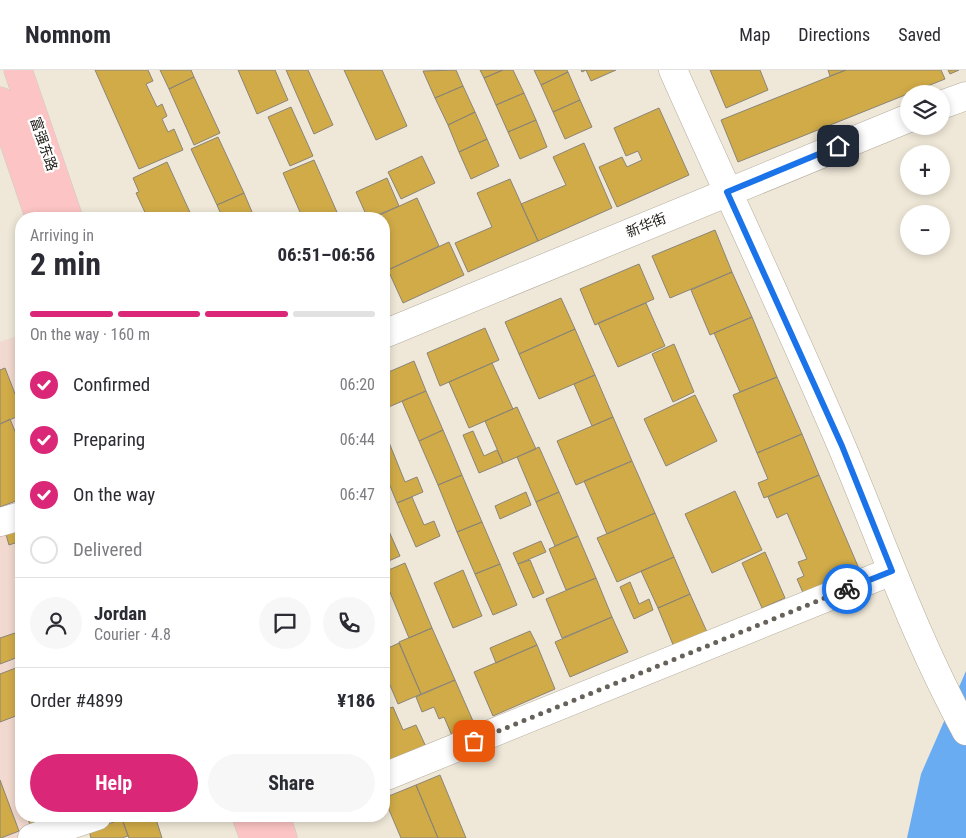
<!DOCTYPE html>
<html lang="en">
<head>
<meta charset="utf-8">
<style>
  :root { --surface:#fff; --page:#f7f7f7; --text:#2b2b33; --muted:#7c7c81; --line:#e1e1e2; --accent:#db2777 }
  body { margin:0; font-family:"Roboto Condensed","Noto Sans SC",sans-serif; background:var(--page); color:var(--text); height:100vh; display:flex; flex-direction:column; font-size:19px; white-space:nowrap }
  * { box-sizing:border-box; margin:0 }
  p { font-size:16px; color:var(--muted) }
  .icon { flex:none; width:28px; height:28px; fill:none; stroke:currentColor; stroke-width:2; stroke-linecap:round; stroke-linejoin:round }
  .map { position:relative; flex:1; overflow:hidden }
  .sheet { position:absolute; left:15px; top:142px; width:375px; height:610px; display:flex; flex-direction:column; background:var(--surface); border-radius:20px; box-shadow:0 2px 8px #0003 }
  .sheet>* { flex:none }
  .buttons { position:absolute; left:900px; top:15px; display:grid; gap:10px }
  .buttons a { display:grid; place-items:center; width:50px; height:50px; border-radius:50%; background:var(--surface); box-shadow:0 2px 8px #0003; font-size:25px }
  .pin { position:absolute; display:grid; place-items:center; width:42px; height:42px; color:#fff; margin:-21px; border-radius:10px; box-shadow:0 2px 8px #0006 }
  .courier { position:absolute; display:grid; place-items:center; width:50px; height:50px; margin:-25px; border:4px solid #1a73e8; border-radius:50%; background:#fff; color:#222; box-shadow:0 1px 6px #0007 }
  .summary em { font-style:normal; font-weight:700 }
  .summary div { display:flex; flex-direction:column-reverse }
  .summary { display:flex; align-items:center; justify-content:space-between; height:85px; padding:0 15px }
  h1 { font-size:32px; font-weight:700; line-height:38px }
  .bar { display:grid; grid-template-columns:repeat(4,1fr); gap:8px 5px; align-content:center; height:60px; padding:0 15px }
  .bar i { height:6px; border-radius:4px; background:var(--line) }
  .bar .selected { background:var(--accent) }
  .bar p { grid-column:span 4 }
  .line { display:flex; align-items:center; gap:12px; padding:0 15px; border-top:1px solid var(--line) }
  .line div { flex:1 }
  .round { display:grid; place-items:center; flex:none; width:52px; height:52px; border-radius:26px; background:var(--page) }
  ol { padding:0 15px; list-style:none }
  li { display:flex; align-items:center; gap:15px; height:55px }
  li p { margin-inline-start:auto }
  li .icon { padding:5px; border-radius:50%; background:var(--accent); color:#fff; stroke-width:4 }
  li:last-child { color:var(--muted) }
  li i { width:28px; height:28px; border:2px solid var(--line); border-radius:50% }
  .button { display:flex; gap:10px; margin-top:auto; padding:10px 15px }
  .button a { flex:1; height:58px; border-radius:30px; background:var(--accent); color:#fff; font-size:20px; font-weight:700; line-height:58px; text-align:center }
  .button a+a { background:var(--page); color:var(--text) }
  header { display:flex; align-items:center; gap:30px; box-sizing:border-box; height:70px; padding:0 25px; background:var(--surface); border-bottom:1px solid var(--line) }
  header strong { font-size:24px }
  nav { display:flex; gap:28px; margin-inline-start:auto; font-size:18px }
  .map>svg:first-child { display:block }
  .commercial { fill:#f1d9cf }
  .water { fill:#69acf2 }
  .building { fill:#d0ab48; stroke:#8b8576 }
  .lines { fill:none; stroke-linecap:round; stroke-linejoin:round }
  .minor-casing { stroke:#b3ac9d; stroke-width:29 }
  .major-casing { stroke:#cdcdcb; stroke-width:29 }
  .minor { stroke:#fff; stroke-width:28 }
  .major { stroke:#fcc4c4; stroke-width:28 }
  .done { stroke:#666259; stroke-width:5; stroke-dasharray:0 9 }
  .route { stroke:#1a73e8; stroke-width:6 }
  .labels { text-anchor:middle; stroke-width:4.5; stroke-linejoin:round; paint-order:stroke }
  .street-label { font-size:14px; fill:#1c1a14; stroke:#fff }
</style>
</head>
<body>
<header>
<strong>Nomnom</strong>
<nav><a>Map</a><a>Directions</a><a>Saved</a></nav>
</header>
<div class="map">
<svg width="966" height="768" viewBox="0 0 966 768">
  <rect width="100%" height="100%" fill="#efe8d8"/>
  <path class="commercial" d="M14,267l7,20v143l-21,8v-166z
    M21,453v293h54l-60,22h-15v-308z"/>
  <path class="water" d="M966,601v167h-59l14,-64z"/>
  <path class="building" d="M95,0h53l5,11 -7,3 11,23 5,-3 5,12 -5,3 6,13 6,-3 9,21 -44,19z
    M160,0h31l3,7 -25,12z
    M238,0h37l13,30 -31,14z
    M286,0h22l25,55 -19,9z
    M344,0h38l25,56 -31,14z
    M456,0l7,16 -28,12 -12,-27z
    M480,0h23l-19,8z
    M503,0h10l11,23 -28,12 -12,-27z
    M534,0h33l1,2 -27,13z
    M581,0h35l-25,11 -5,-11 -4,2z
    M710,0h50l8,20 -42,18z
    M828,0h18l-16,6z
    M846,0h95l4,9 -207,83 -17,-42z
    M948,0h11l-9,4z
    M568,2l12,28 -27,12 -12,-27z
    M194,7l26,56 -26,12 -25,-56z
    M463,16l12,26 -27,13 -13,-27z
    M524,23l12,27 -28,12 -12,-27z
    M580,30l12,27 -27,12 -12,-27z
    M291,37l22,49 -23,10 -22,-49z
    M659,38l30,67 -72,32 -18,-40 23,-10 5,10 15,-7 -4,-9 -12,5 -12,-28z
    M475,42l12,27 -28,13 -11,-27z
    M536,50l11,27 -27,12 -12,-27z
    M218,67l26,56 -27,12 -26,-56z
    M487,69l12,27 -28,13 -12,-27z
    M584,73l28,65 -74,33 -17,-37 45,-19 -13,-28z
    M422,86l13,27 -34,16 -13,-27z
    M314,90l26,59h-37l-20,-46z
    M167,92l26,57h-45l-12,-26 3,-1 -6,-14z
    M387,108l12,28 -31,13 -12,-27z
    M510,109l28,62 -70,31 -13,-29 37,-16 -15,-34z
    M244,123l11,26h-32l-6,-14z
    M417,128l22,48 -51,24 -4,-8v-43h-13z
    M715,160l17,42 -62,26 -18,-42z
    M449,172l15,33 -61,28 -15,-33z
    M639,194l15,35 -59,26 -15,-36z
    M732,202l20,45 -42,18 -19,-45z
    M561,228l14,31 -56,25 -14,-32z
    M646,233l19,43 -47,21 -20,-44z
    M752,247l25,60 -37,15 -26,-59z
    M485,258l14,32 -59,26 -13,-33z
    M575,259l20,46 -56,24 -20,-45z
    M674,274l20,48 -21,10 -21,-48z
    M414,291l12,30 -42,18v-35z
    M492,293l21,46 -44,19 -20,-46z
    M5,298l16,41v6l-21,9v-54z
    M595,305l18,42 -21,9 -18,-42z
    M777,307l25,57 -45,19 -24,-58z
    M426,321l17,39 -24,11 -17,-40z
    M695,325l22,46 -51,25 -22,-47z
    M517,337l19,42 -33,14 -18,-42z
    M613,347l19,44 -56,24 -19,-44z
    M10,349l11,27v53l-21,8v-83z
    M443,360l19,45 -24,10 -19,-44z
    M473,361l11,25 13,-6 6,13 -24,10 -16,-38z
    M802,364l17,41 -55,23 -6,-15 10,-4 -11,-26z
    M386,365l19,47 12,-5 6,15 -26,11 -13,-32v-35z
    M539,377l20,45 -23,10 -19,-45z
    M632,391l23,52 -48,21 -23,-53z
    M462,405l20,47 -25,10 -19,-47z
    M819,405l41,96 -56,24 -7,-16 7,-3 -6,-14 9,-3 -20,-46 -10,5 -9,-21z
    M735,421l27,59 -50,23 -27,-59z
    M526,422l5,13 -31,14 -5,-13z
    M559,422l19,44 -23,10 -19,-44z
    M412,427l12,28 10,-4 6,15 -24,11 -19,-44z
    M655,443l19,44 -57,25 -20,-44z
    M384,450l16,36 -16,7z
    M482,452l18,42 -25,10 -18,-42z
    M21,455v16l-12,4 -4,-14z
    M578,466l18,42 -30,12 -17,-41z
    M541,471l5,11 -28,12 -5,-11z
    M765,482l20,46 -23,10 -20,-45z
    M674,487l16,37 -32,14 -17,-37z
    M530,490l14,33 -11,5 -15,-34z
    M405,493l27,65 -23,10 -25,-60v-6z
    M500,494l17,41 -24,10 -18,-41z
    M463,500l19,46 -29,12 -19,-45z
    M596,508l16,39 -50,21 -16,-39z
    M630,512l9,22 10,-5 4,11 -19,9 -14,-32z
    M690,524l17,38 -33,15 -16,-39z
    M612,547l16,35 -58,25 -15,-35z
    M432,558l23,52 -34,14 -22,-52z
    M21,561v25l-21,8v-26z
    M530,561l7,14 -41,18 -6,-15z
    M399,573l22,51 -23,10 -14,-33v-21z
    M537,575l18,44 -62,27 -19,-44z
    M21,596v48l-21,8v-48z
    M455,610l21,48 -23,10 -9,-21 -5,2 -5,-12 -12,5 -6,-15z
    M393,637l10,23 13,-5 11,24 -43,17v-56z
    M440,705l26,63h-28l-22,-53z
    M0,710l19,51 -18,7h-1z
    M416,715l22,53h-37l-17,-40z
    M27,746h37l-33,12z
    M129,746h26l7,22h-33l-7,-19z
    M122,749l6,17 -6,2h-31l-2,-7z"/>
  <g class="lines">
    <g class="minor-casing">
      <path id="minor" d="M673,0c56,126 115,250 169,377 40,95 74,193 124,284
        M941,35l25,-9
        M384,264l525,-216
        M0,452l21,-6
        M384,707l508,-206
        M32,768l65,-22"/>
    </g>
    <g class="major-casing">
      <path id="major" d="M18,0l51,149
        M0,31l40,118
        M246,746l8,22
        M276,746l7,22"/>
    </g>
    <use href="#minor" class="minor"/>
    <use href="#major" class="major"/>
  </g>
  <g class="lines">
    <path class="done" d="M474,671l373,-152"/>
    <path class="route" d="M838,76l-111,46 115,254 50,125 -45,18"/>
  </g>
  <g class="labels">
    <g class="street-label">
      <text transform="translate(44 74) rotate(71)" y="5">富强东路</text>
      <text transform="translate(646 155) rotate(-22)" y="5">新华街</text>
    </g>
  </g>
</svg>
<div class="buttons">
<a><svg class="icon" aria-label="layers" viewBox="0 0 24 24"><path d="M12 4l9 5-9 5-9-5zM3 14l9 5 9-5"/></svg></a>
<a>+</a>
<a>−</a>
</div>
<div class="pin" style="left:474px;top:671px;background:#ea580c"><svg class="icon" aria-label="bag" viewBox="0 0 24 24"><path d="M5 8h14l-1 12H6zM9 8a3 3 0 0 1 6 0"/></svg></div>
<div class="pin" style="left:838px;top:76px;background:#1f2937"><svg class="icon" aria-label="home" viewBox="0 0 24 24"><path d="M3 11l9-7 9 7M6 9v11h12V9"/></svg></div>
<div class="courier" style="left:847px;top:519px"><svg class="icon" aria-label="bike" viewBox="0 0 24 24"><circle cx="6" cy="16" r="4"/><circle cx="18" cy="16" r="4"/><path d="M6 16l4-8h5l3 8M10 8l3 8H6M13 5h3"/></svg></div>
<section class="sheet">
<div class="summary"><div><h1>2 min</h1><p>Arriving in</p></div><em>06:51–06:56</em></div>
<div class="bar"><i class="selected"></i><i class="selected"></i><i class="selected"></i><i></i><p>On the way · 160 m</p></div>
<ol>
<li><svg class="icon" aria-label="check" viewBox="0 0 24 24"><path d="M5 12l5 5 9-10"/></svg>Confirmed<p>06:20</p></li>
<li><svg class="icon" aria-label="check" viewBox="0 0 24 24"><path d="M5 12l5 5 9-10"/></svg>Preparing<p>06:44</p></li>
<li><svg class="icon" aria-label="check" viewBox="0 0 24 24"><path d="M5 12l5 5 9-10"/></svg>On the way<p>06:47</p></li>
<li><i></i>Delivered</li>
</ol>
<div class="line" style="height:90px"><a class="round"><svg class="icon" aria-label="person" viewBox="0 0 24 24"><circle cx="12" cy="8" r="4"/><path d="M4 21q1-7 8-7t8 7"/></svg></a><div><b>Jordan</b><p>Courier · 4.8</p></div><a class="round"><svg class="icon" aria-label="chat" viewBox="0 0 24 24"><path d="M4 5h16v11H9l-5 4z"/></svg></a><a class="round"><svg class="icon" aria-label="phone" viewBox="0 0 24 24"><path d="M5 4h4l2 5-3 2q2 4 5 5l2-3 5 2v4C11 20 4 13 5 4z"/></svg></a></div>
<div class="line" style="height:65px"><div>Order #4899</div><b>¥186</b></div>
<div class="button"><a>Help</a><a>Share</a></div>
</section>
</div>
</body>
</html>
